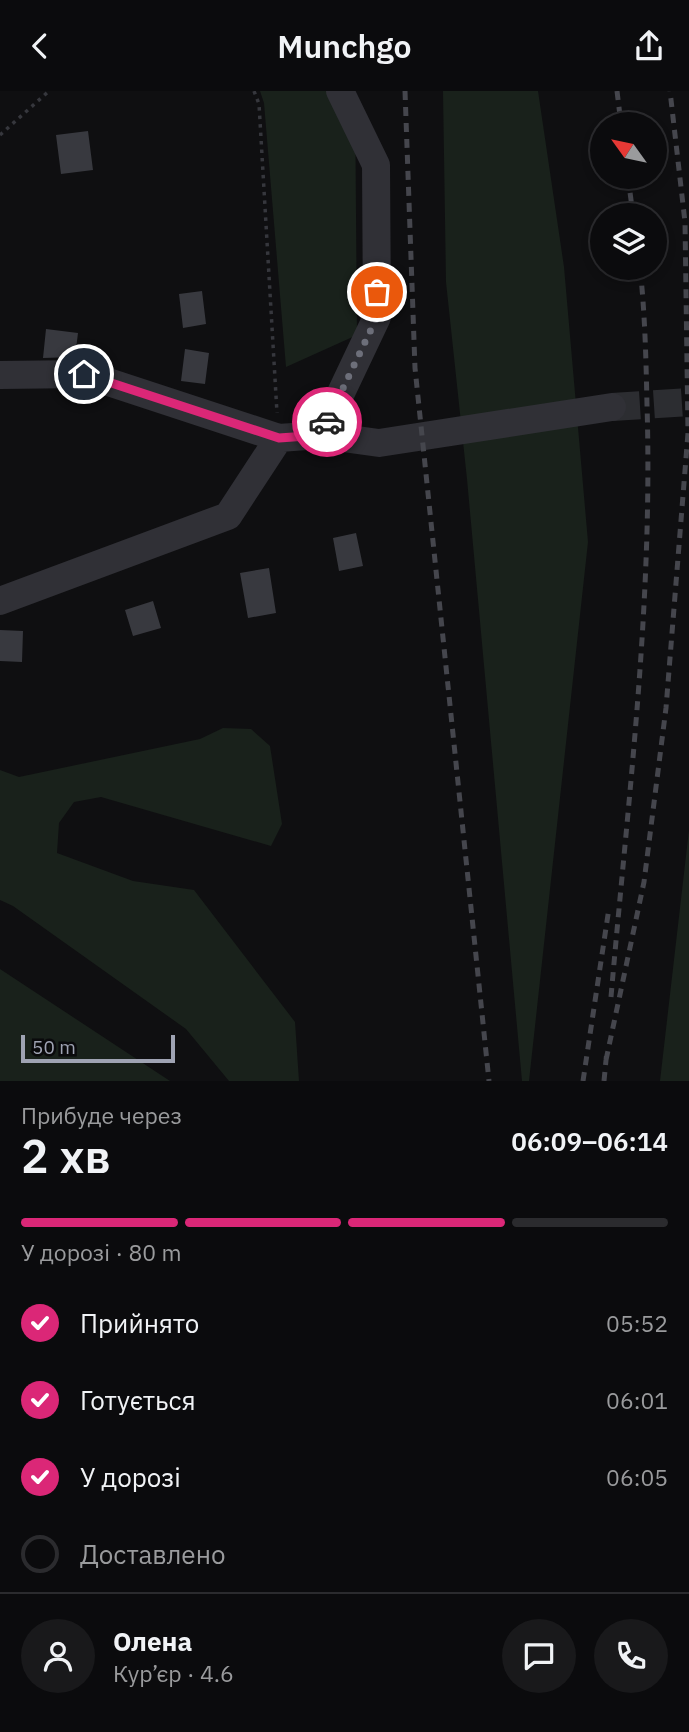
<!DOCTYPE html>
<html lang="uk">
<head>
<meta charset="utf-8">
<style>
  :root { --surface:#0b0b0d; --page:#19191b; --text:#f1f3f6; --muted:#9a9b9d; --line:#2b2b2e; --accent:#db2777 }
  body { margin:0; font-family:"IBM Plex Sans",sans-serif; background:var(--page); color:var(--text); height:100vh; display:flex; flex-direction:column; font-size:26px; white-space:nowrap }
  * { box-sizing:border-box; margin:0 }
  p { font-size:23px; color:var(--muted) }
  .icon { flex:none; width:38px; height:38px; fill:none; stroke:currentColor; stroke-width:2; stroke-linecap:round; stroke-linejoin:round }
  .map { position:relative; height:990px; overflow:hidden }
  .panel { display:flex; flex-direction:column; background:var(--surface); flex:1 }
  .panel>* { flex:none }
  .needle { width:46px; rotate:303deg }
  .buttons { position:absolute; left:590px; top:21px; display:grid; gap:14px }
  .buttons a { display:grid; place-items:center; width:77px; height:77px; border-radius:50%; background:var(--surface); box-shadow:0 4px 10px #0003,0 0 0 2px var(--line); font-size:35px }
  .scale { position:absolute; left:21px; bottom:18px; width:154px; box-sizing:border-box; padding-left:7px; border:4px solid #9fa3b3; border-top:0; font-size:19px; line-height:24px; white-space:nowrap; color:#9fa3b3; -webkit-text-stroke:5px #0a0a0c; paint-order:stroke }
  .pin { position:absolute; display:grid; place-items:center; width:60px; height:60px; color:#fff; margin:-30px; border:4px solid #fff; border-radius:50%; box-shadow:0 2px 7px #0007 }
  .courier { position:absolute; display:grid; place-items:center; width:70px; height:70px; margin:-35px; border:5px solid #db2777; border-radius:50%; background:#fff; color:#222; box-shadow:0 2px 9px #0007 }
  .headline em { font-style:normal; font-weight:600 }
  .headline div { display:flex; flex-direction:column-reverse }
  .headline { display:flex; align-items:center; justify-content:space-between; height:119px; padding:0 21px }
  h1 { font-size:46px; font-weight:600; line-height:52px }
  .bar { display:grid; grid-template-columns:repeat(4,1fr); gap:10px 7px; align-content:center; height:84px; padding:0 21px }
  .bar i { height:9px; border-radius:5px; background:var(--line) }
  .bar .active { background:var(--accent) }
  .bar p { grid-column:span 4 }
  .line { display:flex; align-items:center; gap:18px; padding:0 21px; border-top:2px solid var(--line) }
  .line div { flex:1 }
  .round { display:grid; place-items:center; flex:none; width:74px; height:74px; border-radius:37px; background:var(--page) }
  ol { padding:0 21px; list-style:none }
  li { display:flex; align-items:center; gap:21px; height:77px }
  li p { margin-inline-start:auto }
  li .icon { padding:7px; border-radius:50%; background:var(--accent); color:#fff; stroke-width:4 }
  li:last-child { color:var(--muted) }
  li i { width:38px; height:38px; border:4px solid var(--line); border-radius:50% }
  header { display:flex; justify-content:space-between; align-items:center; height:91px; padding:0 21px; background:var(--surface); font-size:32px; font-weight:600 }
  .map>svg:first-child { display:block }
  .green { fill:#19211b }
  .building { fill:#38393f }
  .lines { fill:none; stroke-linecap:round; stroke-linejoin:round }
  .minor-tunnel { stroke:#2c2d31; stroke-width:28; stroke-dasharray:28 14; stroke-linecap:butt }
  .path { stroke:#36373d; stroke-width:3.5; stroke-dasharray:3.5 5; stroke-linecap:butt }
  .minor { stroke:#303036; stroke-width:28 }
  .rail { stroke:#45464d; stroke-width:5; stroke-dasharray:9 7; stroke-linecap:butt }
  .done { stroke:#6d6f7a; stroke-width:7; stroke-dasharray:0 12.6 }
  .route { stroke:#db2777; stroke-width:9 }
</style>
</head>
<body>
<header><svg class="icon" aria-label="back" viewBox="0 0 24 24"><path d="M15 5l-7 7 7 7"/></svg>Munchgo<svg class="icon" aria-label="share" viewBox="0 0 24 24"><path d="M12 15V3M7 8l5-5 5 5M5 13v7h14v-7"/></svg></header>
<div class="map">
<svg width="689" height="990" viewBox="0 0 689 990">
  <rect width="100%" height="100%" fill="#0f0f11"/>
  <path class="green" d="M260,0h95l2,244 -71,32 -22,-264z
    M443,0h95l26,176 24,275 -59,539h-7l-55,-602 -21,-197z
    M223,637l28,1 19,17 12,78 -11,22 -170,-49 -27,5 -15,21 -2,30 76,28 61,9 101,132 4,59h-70l-43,-52 -173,-123 -13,-6v-130l19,7 181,-38z
    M689,739v251h-29z
    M0,878l170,112h-170z"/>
  <path class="building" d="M88,40l5,39 -32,4 -5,-39z
    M202,200l4,33 -23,4 -4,-34z
    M46,238l32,4 -3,24 -32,1z
    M185,258l24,4 -4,31 -24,-3z
    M356,442l7,33 -24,5 -6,-33z
    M269,477l7,45 -28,5 -8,-45z
    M153,510l8,27 -28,8 -8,-26z
    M0,539l23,1 -1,31 -22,-1z"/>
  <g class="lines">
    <path class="minor-tunnel" d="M612,316l77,-5"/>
    <path class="path" d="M254,0l5,13 18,309
      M0,44l49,-44"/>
    <path class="minor" d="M340,0l36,74 1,152 -56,118 58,8 233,-36
      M0,284l84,-1 195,64
      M0,510l228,-85 51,-78 42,-3"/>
    <path class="rail" d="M405,0l10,277 74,713
      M617,0l4,33
      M628,86l5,38
      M611,906c17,-197 42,-394 36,-592 -1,-46 -2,-92 -7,-137
      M606,969l38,-178 22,-174 22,-275 -3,-211 -15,-131
      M583,990l26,-173
      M604,990l3,-31"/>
  </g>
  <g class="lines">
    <path class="done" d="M327,331l50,-105v-25"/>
    <path class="route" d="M84,283l195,64 42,-3 6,-13"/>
  </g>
</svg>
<div class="buttons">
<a><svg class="needle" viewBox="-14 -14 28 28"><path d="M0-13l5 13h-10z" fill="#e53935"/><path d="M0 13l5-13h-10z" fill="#9a9b9d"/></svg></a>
<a><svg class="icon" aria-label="layers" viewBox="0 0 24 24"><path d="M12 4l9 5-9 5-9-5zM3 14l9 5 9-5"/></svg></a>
</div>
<div class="scale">50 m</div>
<div class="pin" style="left:377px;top:201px;background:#ea580c"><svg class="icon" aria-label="bag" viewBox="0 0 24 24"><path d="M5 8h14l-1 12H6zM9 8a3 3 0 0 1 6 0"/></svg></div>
<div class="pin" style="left:84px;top:283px;background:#1f2937"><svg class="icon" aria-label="home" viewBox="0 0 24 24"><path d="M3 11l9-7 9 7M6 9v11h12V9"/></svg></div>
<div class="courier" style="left:327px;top:331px"><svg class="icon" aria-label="car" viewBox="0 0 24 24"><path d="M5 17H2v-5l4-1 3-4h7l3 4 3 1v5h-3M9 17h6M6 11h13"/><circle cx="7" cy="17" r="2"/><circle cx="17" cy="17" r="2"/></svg></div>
</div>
<section class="panel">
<div class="headline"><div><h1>2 хв</h1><p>Прибуде через</p></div><em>06:09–06:14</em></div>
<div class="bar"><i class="active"></i><i class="active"></i><i class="active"></i><i></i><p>У дорозі · 80 m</p></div>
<ol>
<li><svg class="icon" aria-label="check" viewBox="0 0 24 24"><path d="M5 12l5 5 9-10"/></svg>Прийнято<p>05:52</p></li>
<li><svg class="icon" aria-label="check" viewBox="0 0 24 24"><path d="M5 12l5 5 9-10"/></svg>Готується<p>06:01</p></li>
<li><svg class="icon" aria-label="check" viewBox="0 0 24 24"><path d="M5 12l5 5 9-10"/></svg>У дорозі<p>06:05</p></li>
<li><i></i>Доставлено</li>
</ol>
<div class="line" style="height:126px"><a class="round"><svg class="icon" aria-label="person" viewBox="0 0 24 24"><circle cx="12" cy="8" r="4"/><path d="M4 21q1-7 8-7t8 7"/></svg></a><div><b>Олена</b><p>Кур’єр · 4.6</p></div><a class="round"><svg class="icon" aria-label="chat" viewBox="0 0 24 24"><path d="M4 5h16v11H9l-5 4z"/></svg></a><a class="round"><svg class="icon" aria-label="phone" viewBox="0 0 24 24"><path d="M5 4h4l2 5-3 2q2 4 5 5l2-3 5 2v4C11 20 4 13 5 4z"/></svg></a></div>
</section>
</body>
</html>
